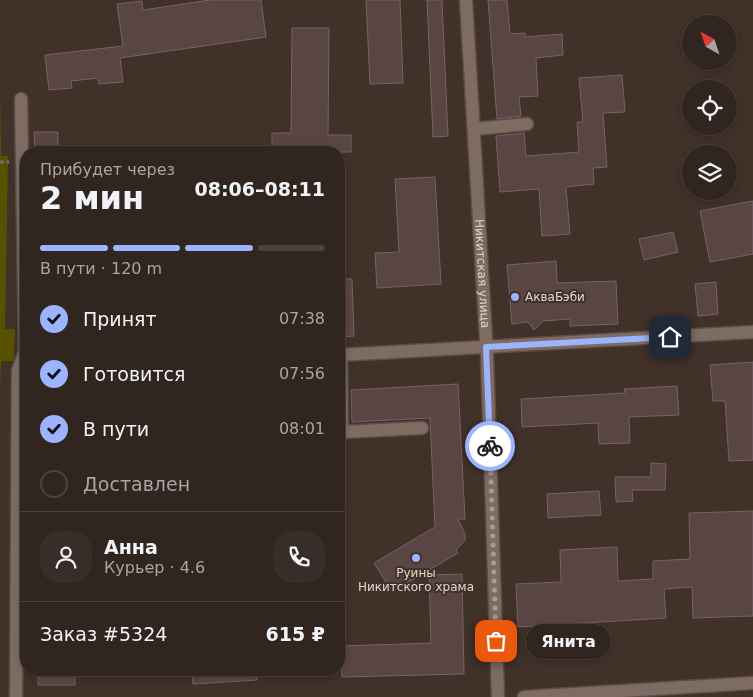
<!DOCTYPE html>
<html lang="ru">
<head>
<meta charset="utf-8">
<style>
  :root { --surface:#30251f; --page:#382d28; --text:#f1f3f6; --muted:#a8a5a4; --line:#4b423d; --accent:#9cb4fd }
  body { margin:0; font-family:"DejaVu Sans",sans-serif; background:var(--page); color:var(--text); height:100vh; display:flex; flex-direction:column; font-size:19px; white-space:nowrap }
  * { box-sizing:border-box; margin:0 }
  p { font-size:16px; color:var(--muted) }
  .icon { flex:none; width:28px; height:28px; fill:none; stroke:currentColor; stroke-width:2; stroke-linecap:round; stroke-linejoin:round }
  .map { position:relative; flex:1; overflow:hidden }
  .drawer { position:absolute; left:20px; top:146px; width:325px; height:530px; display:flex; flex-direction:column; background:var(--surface); border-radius:20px; box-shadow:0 2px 8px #0003,0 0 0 1px var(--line) }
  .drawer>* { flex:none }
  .needle { width:32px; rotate:320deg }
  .controls { position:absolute; left:682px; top:15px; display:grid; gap:10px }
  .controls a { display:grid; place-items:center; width:55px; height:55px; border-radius:50%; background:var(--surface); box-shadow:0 2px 8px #0003,0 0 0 1px var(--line); font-size:25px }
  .pin { position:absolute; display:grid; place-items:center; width:42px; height:42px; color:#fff; margin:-21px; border-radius:10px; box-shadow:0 2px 8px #0006 }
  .courier { position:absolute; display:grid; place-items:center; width:50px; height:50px; margin:-25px; border:4px solid #9cb4fd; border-radius:50%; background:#fff; color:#222; box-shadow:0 1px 6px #0007 }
  .bubble { position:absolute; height:35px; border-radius:18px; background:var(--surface); box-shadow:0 2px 8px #0003,0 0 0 1px var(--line); font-size:16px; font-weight:700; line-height:35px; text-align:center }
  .overview em { font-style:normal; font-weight:700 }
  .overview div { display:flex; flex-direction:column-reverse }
  .overview { display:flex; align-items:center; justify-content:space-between; height:85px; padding:0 20px }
  h1 { font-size:32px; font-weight:700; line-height:38px }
  .bar { display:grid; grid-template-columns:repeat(4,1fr); gap:8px 5px; align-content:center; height:60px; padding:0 20px }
  .bar i { height:6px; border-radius:4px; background:var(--line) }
  .bar .active { background:var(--accent) }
  .bar p { grid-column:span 4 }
  .line { display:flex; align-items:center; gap:12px; padding:0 20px; border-top:1px solid var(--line) }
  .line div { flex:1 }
  .round { display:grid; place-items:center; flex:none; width:52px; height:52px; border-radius:20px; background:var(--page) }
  ol { padding:0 20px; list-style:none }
  li { display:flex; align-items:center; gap:15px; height:55px }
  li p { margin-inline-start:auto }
  li .icon { padding:5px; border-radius:50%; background:var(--accent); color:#111; stroke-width:4 }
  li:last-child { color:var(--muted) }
  li i { width:28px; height:28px; border:2px solid var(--line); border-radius:50% }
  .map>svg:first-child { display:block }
  .green { fill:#585200 }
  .building { fill:#594544; stroke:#776362 }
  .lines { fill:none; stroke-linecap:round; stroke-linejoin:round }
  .minor-casing { stroke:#5a4d47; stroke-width:15 }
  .path { stroke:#7c6f68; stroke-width:3; stroke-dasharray:4 2.5; stroke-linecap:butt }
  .minor { stroke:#7e6c63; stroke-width:12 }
  .done { stroke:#a89c96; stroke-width:5; stroke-dasharray:0 9 }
  .route { stroke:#9cb4fd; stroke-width:6 }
  .poi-dot { fill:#9cb4fd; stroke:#403129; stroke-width:2 }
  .labels { text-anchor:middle; stroke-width:4; stroke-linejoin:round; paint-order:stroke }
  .street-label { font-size:12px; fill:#e0d6d1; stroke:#403129 }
  .poi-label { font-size:12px; fill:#e0d6d1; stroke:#403129; text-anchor:start }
</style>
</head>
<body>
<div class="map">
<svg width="753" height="697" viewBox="0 0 753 697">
  <rect width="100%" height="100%" fill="#403129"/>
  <path class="green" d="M0,82l1,74h7l-3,173h10l-1,32h-13l-1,28z"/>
  <path class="building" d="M210,0h51l5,37 -146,21 3,24 -24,2 -1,-6 -27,3 1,7 -23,2 -4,-35 78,-9 -6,-42 25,-3 1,9z
    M366,0h34l3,83 -33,1z
    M427,0h15l6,136 -15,1z
    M488,0h19l3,34 15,-1v4l37,-3 1,21 -27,3 2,38 -19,1 2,19 -24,3z
    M292,28h37l-1,107h23v17h-79v-19h19z
    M622,75l3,37 -22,1 4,54 -14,1 1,16 -28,3 4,47 -28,2 -3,-47 -39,3 -4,-56 28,-3 2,23 53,-4 -2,-30h6l-4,-44z
    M34,132h24v20h-23z
    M435,177l6,107 -64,4 -2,-35 24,-1 -4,-73z
    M753,201v53l-43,8 -10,-51z
    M673,232l5,20 -34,8 -5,-21z
    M556,261l1,22 59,-2 2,43 -48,2v-7l-27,2 -9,9 -6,-8 -16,2 -5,-59z
    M339,279h13l2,57 -15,1z
    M716,282l2,32 -20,2 -3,-32z
    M753,362v98l-24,1 -4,-60h-12l-3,-36z
    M458,384l7,135h-7l7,15v6l-9,10 2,3 -66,39 -18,-29 61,-36 -5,-109 -78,4 -1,-32z
    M677,386l2,29 -50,2 1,26 -31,1 -1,-21 -76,4 -1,-28 104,-6 -1,-4z
    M651,463l15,1 -1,26h-33l1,11 -17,1 -1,-25h36z
    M599,491l2,24 -53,3 -1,-24z
    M753,511v105l-60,2 -1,-31 -28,2 2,29 -148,9 -2,-43 45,-2 -1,-32 57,-3 1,34 35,-2v-18l37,-2 -1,-46z
    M462,574l2,100 -122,3 -1,-31 90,-3 -2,-68z
    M38,670h37v15h-37z
    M192,670h65v10l-64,4z"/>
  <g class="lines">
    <g class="minor-casing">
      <g id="minor">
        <path id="s1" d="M466,0l21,356 11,341"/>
        <path d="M474,129l53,-5"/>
        <path d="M339,355l414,-23"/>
        <path d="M341,355l1,77 80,-4"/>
        <path d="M16,697l2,-326 7,-20 -4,-252"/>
        <path d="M524,697l229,-14"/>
      </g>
    </g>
    <path class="path" d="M0,162h9"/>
    <use href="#minor" class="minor"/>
  </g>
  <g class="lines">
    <path class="done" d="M490,446l6,195"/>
    <path class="route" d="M490,446l-4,-99 184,-10"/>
  </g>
  <g class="poi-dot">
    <circle cx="515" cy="297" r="5"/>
    <circle cx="416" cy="558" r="5"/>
  </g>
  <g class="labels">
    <g class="street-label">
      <text dy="4" stroke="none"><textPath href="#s1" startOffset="274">Никитская улица</textPath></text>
    </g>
    <g class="poi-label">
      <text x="525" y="301">АкваБэби</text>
      <text x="416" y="577" text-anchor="middle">Руины<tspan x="416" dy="14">Никитского храма</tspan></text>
    </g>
  </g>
</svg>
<div class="controls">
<a><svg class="needle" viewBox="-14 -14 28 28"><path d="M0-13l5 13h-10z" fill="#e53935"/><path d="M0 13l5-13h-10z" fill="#a8a5a4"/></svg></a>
<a><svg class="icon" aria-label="locate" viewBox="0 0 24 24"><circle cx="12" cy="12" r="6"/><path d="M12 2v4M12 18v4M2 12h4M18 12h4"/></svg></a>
<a><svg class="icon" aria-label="layers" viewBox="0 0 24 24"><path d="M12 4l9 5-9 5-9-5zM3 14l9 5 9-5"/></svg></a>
</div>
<div class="pin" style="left:496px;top:641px;background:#ea580c"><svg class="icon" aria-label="bag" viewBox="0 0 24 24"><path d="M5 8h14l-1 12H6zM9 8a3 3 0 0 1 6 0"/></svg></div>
<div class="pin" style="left:670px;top:337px;background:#1f2937"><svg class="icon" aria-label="home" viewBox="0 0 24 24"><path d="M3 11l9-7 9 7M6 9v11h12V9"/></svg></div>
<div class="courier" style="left:490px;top:446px"><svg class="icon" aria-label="bike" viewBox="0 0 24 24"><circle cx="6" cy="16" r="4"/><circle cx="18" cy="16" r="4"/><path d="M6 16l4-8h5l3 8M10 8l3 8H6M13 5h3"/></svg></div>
<div class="bubble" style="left:526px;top:624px;width:85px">Янита</div>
<section class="drawer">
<div class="overview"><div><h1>2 мин</h1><p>Прибудет через</p></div><em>08:06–08:11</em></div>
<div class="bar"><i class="active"></i><i class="active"></i><i class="active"></i><i></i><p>В пути · 120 m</p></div>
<ol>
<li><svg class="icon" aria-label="check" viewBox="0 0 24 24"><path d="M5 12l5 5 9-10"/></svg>Принят<p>07:38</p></li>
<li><svg class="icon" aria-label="check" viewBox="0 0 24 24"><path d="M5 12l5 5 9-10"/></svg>Готовится<p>07:56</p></li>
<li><svg class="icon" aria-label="check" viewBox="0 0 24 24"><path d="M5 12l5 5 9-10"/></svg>В пути<p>08:01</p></li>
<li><i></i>Доставлен</li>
</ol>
<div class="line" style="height:90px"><a class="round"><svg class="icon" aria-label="person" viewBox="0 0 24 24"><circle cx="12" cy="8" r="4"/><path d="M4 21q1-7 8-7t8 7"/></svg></a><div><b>Анна</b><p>Курьер · 4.6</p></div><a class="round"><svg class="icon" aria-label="phone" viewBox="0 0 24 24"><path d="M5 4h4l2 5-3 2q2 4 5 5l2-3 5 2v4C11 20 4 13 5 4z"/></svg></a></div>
<div class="line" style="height:65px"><div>Заказ #5324</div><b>615 ₽</b></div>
</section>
</div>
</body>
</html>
